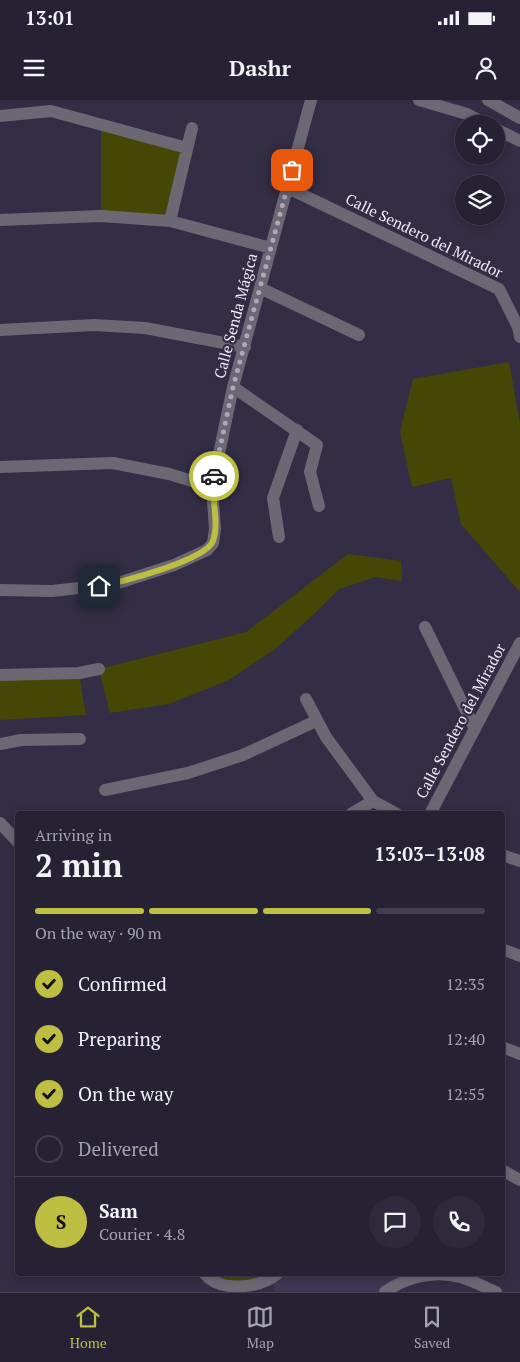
<!DOCTYPE html>
<html lang="en">
<head>
<meta charset="utf-8">
<style>
  :root { --surface:#262234; --page:#2e2a3c; --text:#f1f3f6; --muted:#a4a4ac; --line:#423f4f; --accent:#bebf42 }
  body { margin:0; font-family:"PT Serif",serif; background:var(--page); color:var(--text); height:100vh; display:flex; flex-direction:column; font-size:19px; white-space:nowrap }
  * { box-sizing:border-box; margin:0 }
  p { font-size:16px; color:var(--muted) }
  .icon { flex:none; width:28px; height:28px; fill:none; stroke:currentColor; stroke-width:2; stroke-linecap:round; stroke-linejoin:round }
  .map { position:relative; flex:1; overflow:hidden }
  .panel { position:absolute; left:15px; top:711px; width:490px; height:465px; display:flex; flex-direction:column; background:var(--surface); border-radius:5px; box-shadow:0 2px 8px #0003,0 0 0 1px var(--line) }
  .panel>* { flex:none }
  .tools { position:absolute; left:455px; top:15px; display:grid; gap:10px }
  .tools a { display:grid; place-items:center; width:50px; height:50px; border-radius:50%; background:var(--surface); box-shadow:0 2px 8px #0003,0 0 0 1px var(--line); font-size:25px }
  .pin { position:absolute; display:grid; place-items:center; width:42px; height:42px; color:#fff; margin:-21px; border-radius:10px; box-shadow:0 2px 8px #0006 }
  .courier { position:absolute; display:grid; place-items:center; width:50px; height:50px; margin:-25px; border:4px solid #bebf42; border-radius:50%; background:#fff; color:#222; box-shadow:0 1px 6px #0007 }
  .headline em { font-style:normal; font-weight:700 }
  .headline div { display:flex; flex-direction:column-reverse }
  .headline { display:flex; align-items:center; justify-content:space-between; height:85px; padding:0 20px }
  h1 { font-size:32px; font-weight:700; line-height:38px }
  .bar { display:grid; grid-template-columns:repeat(4,1fr); gap:8px 5px; align-content:center; height:60px; padding:0 20px }
  .bar i { height:6px; border-radius:4px; background:var(--line) }
  .bar .active { background:var(--accent) }
  .bar p { grid-column:span 4 }
  .line { display:flex; align-items:center; gap:12px; padding:0 20px; border-top:1px solid var(--line) }
  .line div { flex:1 }
  .round { display:grid; place-items:center; flex:none; width:52px; height:52px; border-radius:26px; background:var(--page) }
  ol { padding:0 20px; list-style:none }
  li { display:flex; align-items:center; gap:15px; height:55px }
  li p { margin-inline-start:auto }
  li .icon { padding:5px; border-radius:50%; background:var(--accent); color:#111; stroke-width:4 }
  li:last-child { color:var(--muted) }
  li i { width:28px; height:28px; border:2px solid var(--line); border-radius:50% }
  .status { display:flex; justify-content:space-between; align-items:center; height:35px; padding:0 25px; background:var(--surface); direction:ltr }
  .status svg { height:14px; fill:currentColor }
  header { display:flex; justify-content:space-between; align-items:center; height:65px; padding:0 20px; background:var(--surface); font-size:22px; font-weight:700 }
  .menu { display:flex; justify-content:space-around; align-items:center; height:70px; border-top:1px solid var(--line); background:var(--surface); font-size:14px; color:var(--muted) }
  .menu a { display:grid; justify-items:center; gap:2px }
  .menu .active { color:var(--accent) }
  .map>svg:first-child { display:block }
  .built { fill:#3f3653 }
  .green { fill:#474705 }
  .lines { fill:none; stroke-linecap:round; stroke-linejoin:round }
  .minor { stroke:#6b6874; stroke-width:12 }
  .done { stroke:#ada8bb; stroke-width:5; stroke-dasharray:0 9 }
  .route { stroke:#bebf42; stroke-width:6 }
  .labels { text-anchor:middle; stroke-width:4.5; stroke-linejoin:round; paint-order:stroke }
  .street-label { font-size:15px; fill:#eeeafa; stroke:#332d45 }
</style>
</head>
<body>
<div class="status"><b>13:01</b><svg viewBox="0 0 49 12"><path d="M0 12V9h3v3zM5 12V6h3v6zM10 12V3h3v9zM15 12V0h3v12zM26 1h20v11H26zM47 4h2v5h-2z"/></svg></div>
<header><svg class="icon" aria-label="menu" viewBox="0 0 24 24"><path d="M4 6h16M4 12h16M4 18h16"/></svg>Dashr<svg class="icon" aria-label="person" viewBox="0 0 24 24"><circle cx="12" cy="8" r="4"/><path d="M4 21q1-7 8-7t8 7"/></svg></header>
<div class="map">
<svg width="520" height="1192" viewBox="0 0 520 1192">
  <rect width="100%" height="100%" fill="#332d45"/>
  <path class="built" d="M277,1174h125l-5,10 -12,8h-109l-5,-13z"/>
  <path class="green" d="M101,24l86,24 -17,73 -69,-5z
    M509,262l11,62v168l-59,-68 -10,-46 -39,9 -12,-55 13,-53z
    M348,454l53,7 1,20 -26,-4 -37,12 -26,26 -39,35 -45,30 -60,24 -59,9 -11,-44 147,-37z
    M79,573l7,42 -86,5v-45z
    M205,1174h72l-37,16z"/>
  <g class="lines">
    <path class="minor" d="M419,0l48,14 19,10
      M488,0l32,18
      M0,16l51,-5 136,37
      M496,29l24,12
      M288,88l211,101 19,38 2,10
      M0,120l101,-4 69,5 101,27
      M170,121l22,-93
      M260,188l99,47
      M0,230l94,-5 51,3 100,19
      M233,287l84,58 -7,27 9,34
      M0,367l113,-4 56,11 43,13
      M279,437l-6,-39 24,-68
      M0,490l52,1 63,-7 59,-19 33,-15 6,-7 2,-14 -3,-42 21,-100 78,-287
      M425,527l50,102
      M0,575l79,-2 20,-4
      M306,599l20,38 47,64 24,13
      M0,644l21,-4 59,-1
      M105,690l83,-17 55,-18 73,-34
      M351,714l22,-13
      M430,714l90,-171
      M0,723l18,19
      M502,755l18,6
      M502,849l18,7
      M502,947l18,7
      M502,1070l18,10
      M205,1174c14,18 53,15 72,0
      M385,1192c21,-15 50,-22 75,-15 12,3 24,10 36,15"/>
  </g>
  <g class="lines">
    <path class="done" d="M214,376l19,-89 59,-217"/>
    <path class="route" d="M99,486c21,-3 107,-26 114,-45 7,-20 -3,-44 1,-65"/>
  </g>
  <g class="labels">
    <g class="street-label">
      <text transform="translate(424 136) rotate(26)" y="5">Calle Sendero del Mirador</text>
      <text transform="translate(236 216) rotate(-75)" y="5">Calle Senda Mágica</text>
      <text transform="translate(461 621) rotate(-62)" y="5">Calle Sendero del Mirador</text>
    </g>
  </g>
</svg>
<div class="tools">
<a><svg class="icon" aria-label="locate" viewBox="0 0 24 24"><circle cx="12" cy="12" r="6"/><path d="M12 2v4M12 18v4M2 12h4M18 12h4"/></svg></a>
<a><svg class="icon" aria-label="layers" viewBox="0 0 24 24"><path d="M12 4l9 5-9 5-9-5zM3 14l9 5 9-5"/></svg></a>
</div>
<div class="pin" style="left:292px;top:70px;background:#ea580c"><svg class="icon" aria-label="bag" viewBox="0 0 24 24"><path d="M5 8h14l-1 12H6zM9 8a3 3 0 0 1 6 0"/></svg></div>
<div class="pin" style="left:99px;top:486px;background:#1f2937"><svg class="icon" aria-label="home" viewBox="0 0 24 24"><path d="M3 11l9-7 9 7M6 9v11h12V9"/></svg></div>
<div class="courier" style="left:214px;top:376px"><svg class="icon" aria-label="car" viewBox="0 0 24 24"><path d="M5 17H2v-5l4-1 3-4h7l3 4 3 1v5h-3M9 17h6M6 11h13"/><circle cx="7" cy="17" r="2"/><circle cx="17" cy="17" r="2"/></svg></div>
<section class="panel">
<div class="headline"><div><h1>2 min</h1><p>Arriving in</p></div><em>13:03–13:08</em></div>
<div class="bar"><i class="active"></i><i class="active"></i><i class="active"></i><i></i><p>On the way · 90 m</p></div>
<ol>
<li><svg class="icon" aria-label="check" viewBox="0 0 24 24"><path d="M5 12l5 5 9-10"/></svg>Confirmed<p>12:35</p></li>
<li><svg class="icon" aria-label="check" viewBox="0 0 24 24"><path d="M5 12l5 5 9-10"/></svg>Preparing<p>12:40</p></li>
<li><svg class="icon" aria-label="check" viewBox="0 0 24 24"><path d="M5 12l5 5 9-10"/></svg>On the way<p>12:55</p></li>
<li><i></i>Delivered</li>
</ol>
<div class="line" style="height:90px"><b class="round" style="background:var(--accent);color:#111">S</b><div><b>Sam</b><p>Courier · 4.8</p></div><a class="round"><svg class="icon" aria-label="chat" viewBox="0 0 24 24"><path d="M4 5h16v11H9l-5 4z"/></svg></a><a class="round"><svg class="icon" aria-label="phone" viewBox="0 0 24 24"><path d="M5 4h4l2 5-3 2q2 4 5 5l2-3 5 2v4C11 20 4 13 5 4z"/></svg></a></div>
</section>
</div>
<nav class="menu">
<a class="active"><svg class="icon" aria-label="home" viewBox="0 0 24 24"><path d="M3 11l9-7 9 7M6 9v11h12V9"/></svg>Home</a>
<a><svg class="icon" aria-label="map" viewBox="0 0 24 24"><path d="M3 6l6-2 6 2 6-2v14l-6 2-6-2-6 2zM9 4v14M15 6v14"/></svg>Map</a>
<a><svg class="icon" aria-label="saved" viewBox="0 0 24 24"><path d="M7 4h10v16l-5-4-5 4z"/></svg>Saved</a>
</nav>
</body>
</html>
